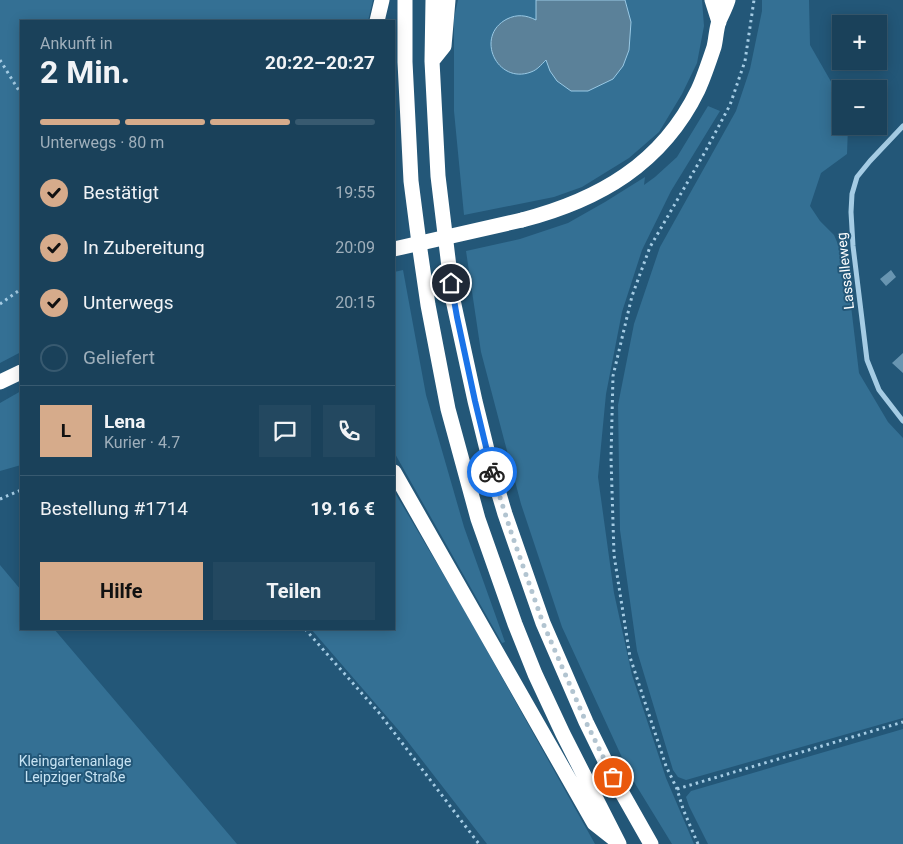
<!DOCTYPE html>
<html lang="de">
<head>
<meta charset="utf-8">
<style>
  :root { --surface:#1a415a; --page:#234860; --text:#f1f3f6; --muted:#9fafbb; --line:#385a70; --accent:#d6ab8b }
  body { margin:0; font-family:Roboto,sans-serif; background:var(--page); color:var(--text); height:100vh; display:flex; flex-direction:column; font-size:19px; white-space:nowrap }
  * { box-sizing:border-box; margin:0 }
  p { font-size:16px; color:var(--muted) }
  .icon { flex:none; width:28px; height:28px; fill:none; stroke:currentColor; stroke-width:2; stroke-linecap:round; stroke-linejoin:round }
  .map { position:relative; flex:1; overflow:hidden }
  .drawer { position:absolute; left:20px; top:20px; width:375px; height:610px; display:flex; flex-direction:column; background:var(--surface); border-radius:0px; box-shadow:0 2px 12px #0003,0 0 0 1px var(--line) }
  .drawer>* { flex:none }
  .controls { position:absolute; left:832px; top:15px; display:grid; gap:10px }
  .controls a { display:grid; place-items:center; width:55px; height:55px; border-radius:0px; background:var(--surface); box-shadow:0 2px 12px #0003,0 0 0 1px var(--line); font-size:25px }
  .pin { position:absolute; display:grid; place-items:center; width:42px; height:42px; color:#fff; margin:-21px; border:2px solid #fff; border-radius:50%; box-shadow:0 1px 5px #0007 }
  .courier { position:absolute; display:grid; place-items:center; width:50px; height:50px; margin:-25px; border:4px solid #1a73e8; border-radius:50%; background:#fff; color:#222; box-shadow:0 1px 6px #0007 }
  .head em { font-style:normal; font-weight:700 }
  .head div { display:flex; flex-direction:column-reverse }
  .head { display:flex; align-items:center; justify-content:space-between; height:85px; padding:0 20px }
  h1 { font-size:32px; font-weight:700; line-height:38px }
  .bar { display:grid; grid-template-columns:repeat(4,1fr); gap:8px 5px; align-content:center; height:60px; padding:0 20px }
  .bar i { height:6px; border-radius:4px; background:var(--line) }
  .bar .current { background:var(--accent) }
  .bar p { grid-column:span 4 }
  .line { display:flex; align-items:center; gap:12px; padding:0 20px; border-top:1px solid var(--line) }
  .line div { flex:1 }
  .round { display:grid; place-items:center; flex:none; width:52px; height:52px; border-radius:0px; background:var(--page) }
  ol { padding:0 20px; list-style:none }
  li { display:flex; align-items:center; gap:15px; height:55px }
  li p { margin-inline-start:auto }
  li .icon { padding:5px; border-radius:50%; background:var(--accent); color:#111; stroke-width:4 }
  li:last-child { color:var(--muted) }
  li i { width:28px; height:28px; border:2px solid var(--line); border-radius:50% }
  .primary-button { display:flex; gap:10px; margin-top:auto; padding:10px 20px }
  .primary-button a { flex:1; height:58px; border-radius:0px; background:var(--accent); color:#111; font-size:20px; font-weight:700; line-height:58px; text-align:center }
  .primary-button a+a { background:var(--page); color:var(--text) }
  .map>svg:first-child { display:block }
  .green { fill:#347094 }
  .water { fill:#5b8199; stroke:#99c9e5 }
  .building { fill:#6895b1 }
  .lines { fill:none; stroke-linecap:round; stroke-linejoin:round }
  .path { stroke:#a5cce4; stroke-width:3; stroke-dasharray:2.5 4; stroke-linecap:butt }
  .street { stroke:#a5cce4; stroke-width:5 }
  .highway { stroke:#fff; stroke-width:15 }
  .highway-bridge { stroke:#fff; stroke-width:15 }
  .done { stroke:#b2c4d0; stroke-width:5; stroke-dasharray:0 9 }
  .route { stroke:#1a73e8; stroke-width:6 }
  .labels { text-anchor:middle; stroke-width:4; stroke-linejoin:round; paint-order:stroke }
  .street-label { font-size:14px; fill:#fff; stroke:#235778 }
  .park-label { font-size:14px; fill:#c7e3f3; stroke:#235778 }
</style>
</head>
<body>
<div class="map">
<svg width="903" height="844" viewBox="0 0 903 844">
  <rect width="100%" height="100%" fill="#235778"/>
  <path class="green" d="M0,0h373l-5,21h-347v331l-21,11z
    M458,0h244l2,26 -7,37 -15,31 -23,38 -30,26 -47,29 -28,10 -90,18 -10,-104v-93z
    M762,0h47l1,45 31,54v27h7l-1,28 -26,19 -11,33 10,15 14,14 6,14 9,40 10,84 29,49 15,16v280l-217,62 -8,-3 -5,-7 -36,-119 -17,-121 -2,-125 16,-81 26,-77 76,-136 14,-42 12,-58z
    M708,106l12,5 -49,80 -29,59 -20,62 -16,82 -8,83 16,116 18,82 34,103 28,66h-22l-41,-67 -69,-150 -41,-123 -40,-152 -15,-101 54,-12 48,-16 37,-21 40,-25 -1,8 11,-8 22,-20z
    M403,270l23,125 38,132 41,115 -3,1 -108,-191v-180z
    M21,391v74l-21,6v-68z
    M394,491l67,113 134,240h-108l-86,-111 -90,-104h83z
    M0,565l21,25v39h33l183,215h-237z
    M903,729v115h-195l-19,-38 -3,-9 5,-6z"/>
  <path class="water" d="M536,0h89l6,22 -2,28 -6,16 -10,13 -25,12h-17l-14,-10 -7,-10 -4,-11c-5,5 -9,10 -15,12 -34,13 -57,-36 -24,-53 10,-5 19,-4 29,1z"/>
  <path class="building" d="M891,270l5,7 -10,9 -6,-7z
    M903,353v20l-11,-10z"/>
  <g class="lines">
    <path class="path" d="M0,60l21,34
      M0,304l21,-15
      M0,499l21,-9
      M305,629l75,85 99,130
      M677,789l226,-67
      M698,844l-15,-35 -6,-20 -11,-23 -36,-109 -16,-102 -3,-97 2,-82 19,-80 18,-49 55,-95 25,-47 15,-44 9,-61"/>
    <path class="street" d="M903,126l-33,35 -13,16 -5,17 -1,18 2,34 14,114 12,30 24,31"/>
    <path class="highway" d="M405,0v62l6,119 8,62 9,62 20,104 30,110 37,105 20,50 28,60 56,110
      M433,0l-1,61 6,115 15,124 22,101 18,73 12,40 38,109 43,99 27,55 38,67
      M712,0l7,22
      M377,21l5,-21
      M432,61l12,-15 4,-46
      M522,220c77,-20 140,-56 176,-130 6,-13 11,-28 16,-43 2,-8 2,-17 5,-26 3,-7 7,-14 9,-21
      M0,382l21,-10
      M394,472l200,351 19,15"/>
    <path class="highway-bridge" d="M394,249l128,-29"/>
  </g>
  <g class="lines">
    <path class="done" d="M492,472l19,60 32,91 43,99 27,55"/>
    <path class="route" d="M451,283l6,34 18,84 17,71"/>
  </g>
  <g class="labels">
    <g class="street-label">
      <text transform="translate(845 271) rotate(-96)" y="5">Lassalleweg</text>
    </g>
    <g class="park-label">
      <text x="75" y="766">Kleingartenanlage<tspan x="75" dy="16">Leipziger Straße</tspan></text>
    </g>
  </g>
</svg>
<div class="controls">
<a>+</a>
<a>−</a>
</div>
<div class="pin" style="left:613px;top:777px;background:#ea580c"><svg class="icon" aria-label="bag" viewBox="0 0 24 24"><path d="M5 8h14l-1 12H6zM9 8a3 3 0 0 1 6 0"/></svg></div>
<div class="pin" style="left:451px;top:283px;background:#1f2937"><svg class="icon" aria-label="home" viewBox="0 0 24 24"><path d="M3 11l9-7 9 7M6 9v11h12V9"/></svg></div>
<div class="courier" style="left:492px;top:472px"><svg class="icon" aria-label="bike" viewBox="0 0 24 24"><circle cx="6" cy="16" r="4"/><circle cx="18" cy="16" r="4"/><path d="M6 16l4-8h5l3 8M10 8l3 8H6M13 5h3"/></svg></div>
<section class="drawer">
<div class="head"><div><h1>2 Min.</h1><p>Ankunft in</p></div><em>20:22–20:27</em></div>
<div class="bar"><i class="current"></i><i class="current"></i><i class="current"></i><i></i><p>Unterwegs · 80 m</p></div>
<ol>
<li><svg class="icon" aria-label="check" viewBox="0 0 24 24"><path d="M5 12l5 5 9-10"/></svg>Bestätigt<p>19:55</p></li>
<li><svg class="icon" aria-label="check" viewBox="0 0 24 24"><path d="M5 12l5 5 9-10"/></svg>In Zubereitung<p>20:09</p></li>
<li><svg class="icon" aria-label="check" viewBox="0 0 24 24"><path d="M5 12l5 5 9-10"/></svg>Unterwegs<p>20:15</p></li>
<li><i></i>Geliefert</li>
</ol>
<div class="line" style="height:90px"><b class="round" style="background:var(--accent);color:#111">L</b><div><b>Lena</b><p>Kurier · 4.7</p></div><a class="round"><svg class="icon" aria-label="chat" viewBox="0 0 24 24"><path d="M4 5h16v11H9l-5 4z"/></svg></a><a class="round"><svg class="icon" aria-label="phone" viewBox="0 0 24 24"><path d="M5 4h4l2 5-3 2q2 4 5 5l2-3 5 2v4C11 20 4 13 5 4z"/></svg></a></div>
<div class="line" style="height:65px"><div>Bestellung #1714</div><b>19.16 €</b></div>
<div class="primary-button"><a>Hilfe</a><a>Teilen</a></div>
</section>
</div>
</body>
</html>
